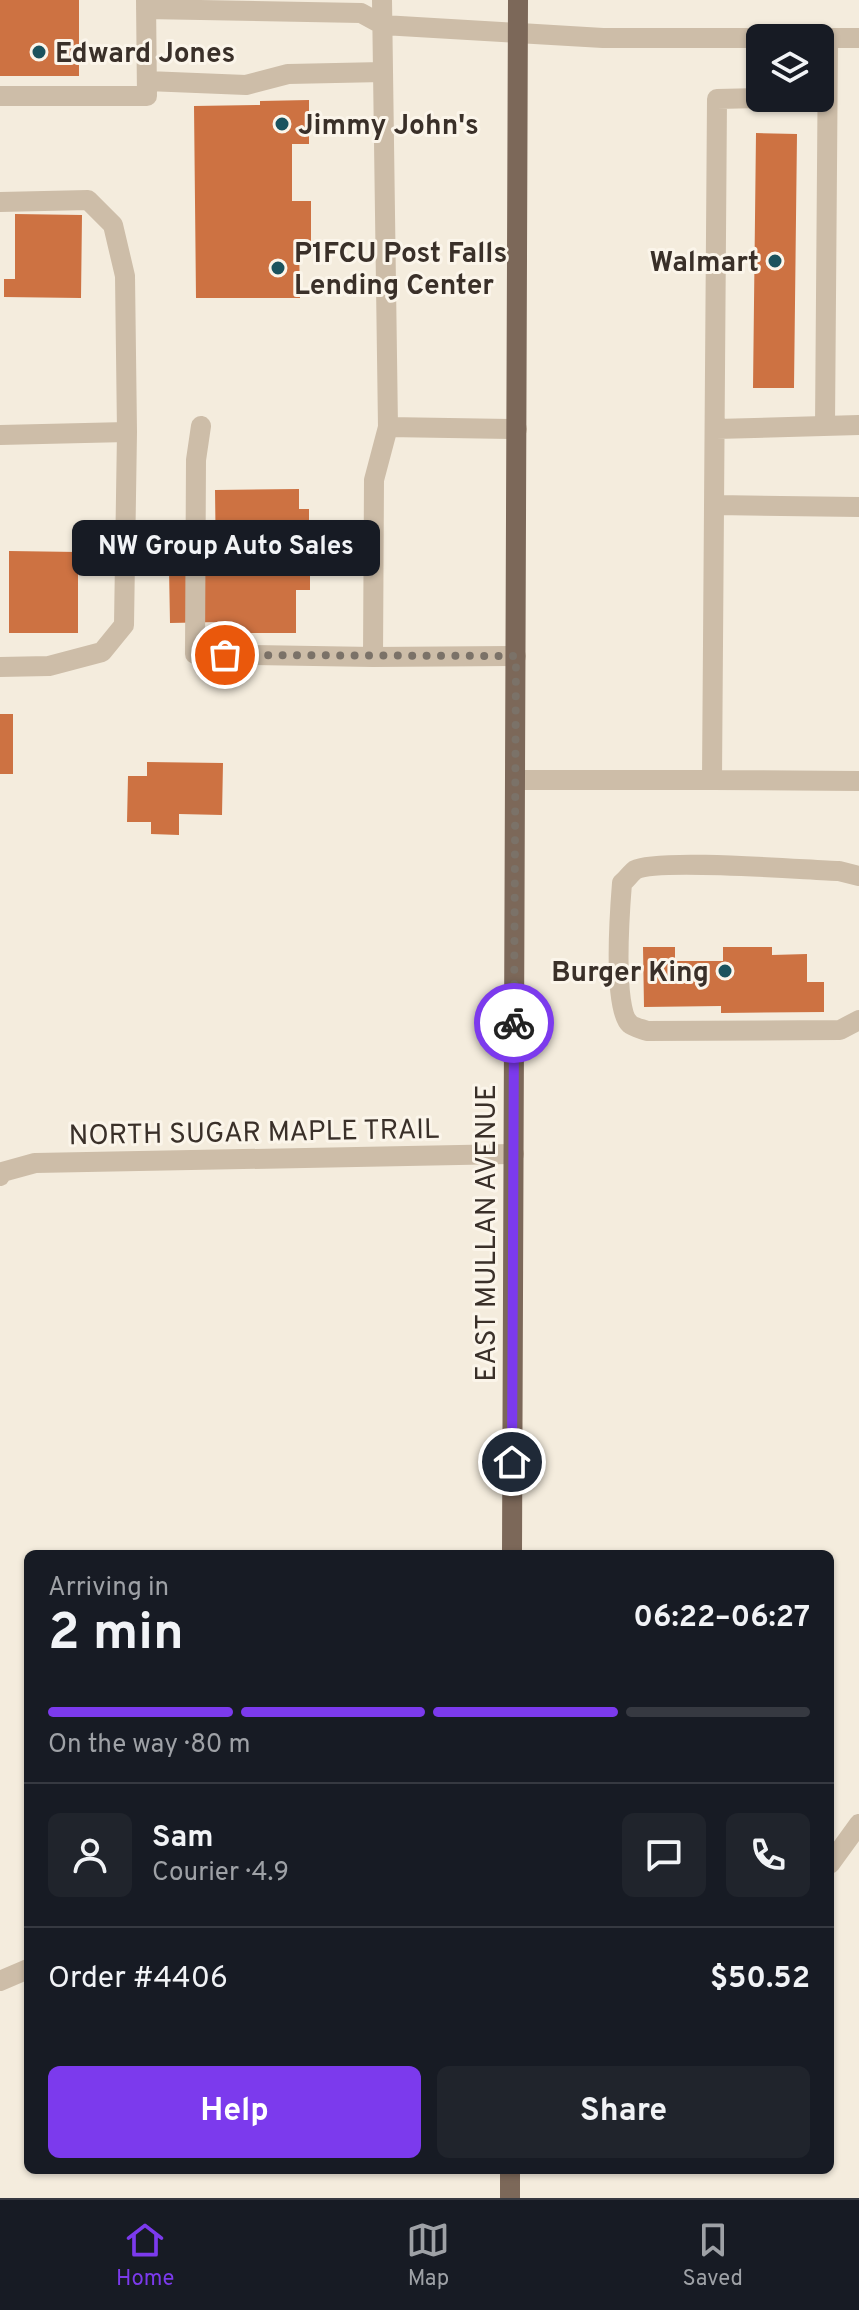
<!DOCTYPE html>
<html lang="en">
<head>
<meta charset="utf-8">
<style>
  :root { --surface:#171b24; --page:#20242c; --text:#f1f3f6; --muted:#9ea1a6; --line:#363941; --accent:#7c3aed }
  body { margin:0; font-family:Overpass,sans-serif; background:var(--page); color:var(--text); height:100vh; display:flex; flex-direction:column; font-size:30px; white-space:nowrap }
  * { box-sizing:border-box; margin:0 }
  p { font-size:26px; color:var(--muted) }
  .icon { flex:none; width:44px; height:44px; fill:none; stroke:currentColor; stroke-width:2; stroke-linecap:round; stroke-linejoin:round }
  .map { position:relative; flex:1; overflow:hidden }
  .panel { position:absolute; left:24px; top:1550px; width:810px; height:624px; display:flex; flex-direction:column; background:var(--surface); border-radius:12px; box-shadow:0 2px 6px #0004 }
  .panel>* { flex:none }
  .fabs { position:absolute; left:746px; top:24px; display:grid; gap:16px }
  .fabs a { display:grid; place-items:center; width:88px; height:88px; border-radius:12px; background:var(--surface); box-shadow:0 2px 6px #0004; font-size:40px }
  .pin { position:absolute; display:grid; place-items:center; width:68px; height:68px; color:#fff; margin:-34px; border:4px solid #fff; border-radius:50%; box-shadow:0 2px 8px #0007 }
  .courier { position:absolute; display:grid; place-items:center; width:80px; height:80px; margin:-40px; border:6px solid #7c3aed; border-radius:50%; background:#fff; color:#222; box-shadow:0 2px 10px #0007 }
  .bubble { position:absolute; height:56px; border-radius:12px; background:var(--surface); box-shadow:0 2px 6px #0004; font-size:26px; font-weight:700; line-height:56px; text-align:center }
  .headline em { font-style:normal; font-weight:700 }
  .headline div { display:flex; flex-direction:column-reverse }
  .headline { display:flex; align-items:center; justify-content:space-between; height:136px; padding:0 24px }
  h1 { font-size:52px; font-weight:700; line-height:60px }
  .bar { display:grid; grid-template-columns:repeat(4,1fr); gap:12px 8px; align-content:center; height:96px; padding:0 24px }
  .bar i { height:10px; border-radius:6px; background:var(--line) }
  .bar .current { background:var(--accent) }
  .bar p { grid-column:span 4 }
  .line { display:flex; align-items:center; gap:20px; padding:0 24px; border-top:2px solid var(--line) }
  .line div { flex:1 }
  .round { display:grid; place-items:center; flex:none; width:84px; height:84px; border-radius:12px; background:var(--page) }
  .button { display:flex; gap:16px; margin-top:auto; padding:16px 24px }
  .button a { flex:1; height:92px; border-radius:12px; background:var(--accent); color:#fff; font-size:32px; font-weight:700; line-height:92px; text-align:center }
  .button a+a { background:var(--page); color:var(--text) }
  .tab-bar { display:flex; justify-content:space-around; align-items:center; height:112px; border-top:2px solid var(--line); background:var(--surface); font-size:22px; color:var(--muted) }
  .tab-bar a { display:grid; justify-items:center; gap:4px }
  .tab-bar .current { color:var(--accent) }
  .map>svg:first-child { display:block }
  .building { fill:#cd7242 }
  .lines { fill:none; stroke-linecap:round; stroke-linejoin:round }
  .minor { stroke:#cdbda8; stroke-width:20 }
  .major { stroke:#7c6859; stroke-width:20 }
  .done { stroke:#7b7268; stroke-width:8; stroke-dasharray:0 14.4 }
  .route { stroke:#7c3aed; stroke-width:10 }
  .poi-dot { fill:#1b535e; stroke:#fbf5ea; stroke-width:3 }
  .labels { text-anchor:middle; stroke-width:6; stroke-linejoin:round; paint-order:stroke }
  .poi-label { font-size:28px; font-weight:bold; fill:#3a3029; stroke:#fbf5ea; text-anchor:start }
  .street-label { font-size:28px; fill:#3a3029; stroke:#fbf5ea }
</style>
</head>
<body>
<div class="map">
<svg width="859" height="2198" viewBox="0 0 859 2198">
  <rect width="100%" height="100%" fill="#f4ecdd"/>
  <path class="building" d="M0,0h79v76h-79z
    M309,100v44h-17v57h19v41h-12l1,56h-104l-2,-192 66,-1v-4z
    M756,133l41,1 -3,254h-41z
    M15,214l67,1 -1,83 -77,-1v-18h11z
    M299,489v20h10v16h7v35h-6v30h-14v43h-76v-11l-50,1 -1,-55h47l-1,-78z
    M9,551l69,1v81h-69z
    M0,714h13v60h-13z
    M147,762l76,1 -1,52 -43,-1v21l-28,-1v-12h-24l1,-46h19z
    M643,947h32v14h48v-14h49v8l35,-1v28h17v30l-103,1v-7l-77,1z"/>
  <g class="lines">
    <path class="minor" d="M382,0l6,427 129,2
      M146,9l215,4 22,12 220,13h256
      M147,81l99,4 42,-11 95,-2
      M0,96h147l-1,-96
      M0,202l88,-2 25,25 12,51 2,156 -3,193 -22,27 -53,14 -49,1
      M201,426l-5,34 -1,194 178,3
      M825,426l3,-388
      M388,427l-14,53 -1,177 143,-1
      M716,429l143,-4
      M0,435l127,-3
      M716,505l143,2
      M515,780h197l5,-681 43,-1
      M712,780l147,1
      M859,876l-20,-5c-34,-1 -182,-13 -204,-1 -4,3 -9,10 -13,13 -2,25 -10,127 8,141 3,3 12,5 17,7l193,-1 19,-10
      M0,1176l2,-4 33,-9 479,-9
      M830,1864l29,-40
      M0,1981l28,-12"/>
    <path class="major" d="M512,1554l6,-1554
      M510,2198v-28"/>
  </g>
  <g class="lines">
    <path class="done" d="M225,655l291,1 -2,367"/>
    <path class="route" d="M512,1462l2,-439"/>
  </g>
  <g class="poi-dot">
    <circle cx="39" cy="52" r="8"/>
    <circle cx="282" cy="124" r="8"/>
    <circle cx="775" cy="261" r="8"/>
    <circle cx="278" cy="268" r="8"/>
    <circle cx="725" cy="971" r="8"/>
  </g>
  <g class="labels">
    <g class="poi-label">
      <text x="55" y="62">Edward Jones</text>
      <text x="298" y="134">Jimmy John's</text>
      <text x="294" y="262">P1FCU Post Falls<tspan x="294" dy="32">Lending Center</tspan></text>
      <text x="759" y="271" text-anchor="end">Walmart</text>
      <text x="709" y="981" text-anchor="end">Burger King</text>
    </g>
    <g class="street-label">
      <text transform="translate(254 1131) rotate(-1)" y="10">NORTH SUGAR MAPLE TRAIL</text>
      <text transform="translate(485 1233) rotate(-90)" y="10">EAST MULLAN AVENUE</text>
    </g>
  </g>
</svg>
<div class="fabs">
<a><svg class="icon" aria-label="layers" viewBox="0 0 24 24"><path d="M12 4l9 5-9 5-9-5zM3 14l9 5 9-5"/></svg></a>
</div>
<div class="pin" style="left:225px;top:655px;background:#ea580c"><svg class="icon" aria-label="bag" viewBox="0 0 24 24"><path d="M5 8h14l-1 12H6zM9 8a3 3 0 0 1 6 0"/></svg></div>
<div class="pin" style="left:512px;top:1462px;background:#1f2937"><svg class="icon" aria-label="home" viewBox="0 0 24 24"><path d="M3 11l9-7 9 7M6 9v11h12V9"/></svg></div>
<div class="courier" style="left:514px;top:1023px"><svg class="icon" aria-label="bike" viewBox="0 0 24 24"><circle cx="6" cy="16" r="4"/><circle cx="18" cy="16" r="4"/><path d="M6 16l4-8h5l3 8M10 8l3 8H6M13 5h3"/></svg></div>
<div class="bubble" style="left:72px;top:520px;width:308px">NW Group Auto Sales</div>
<section class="panel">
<div class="headline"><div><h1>2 min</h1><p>Arriving in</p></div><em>06:22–06:27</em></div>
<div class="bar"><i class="current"></i><i class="current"></i><i class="current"></i><i></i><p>On the way · 80 m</p></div>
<div class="line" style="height:144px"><a class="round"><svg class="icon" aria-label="person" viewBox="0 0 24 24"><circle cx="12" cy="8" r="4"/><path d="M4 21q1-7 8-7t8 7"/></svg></a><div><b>Sam</b><p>Courier · 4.9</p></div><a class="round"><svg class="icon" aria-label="chat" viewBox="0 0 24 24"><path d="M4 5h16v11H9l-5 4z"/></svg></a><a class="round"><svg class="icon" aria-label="phone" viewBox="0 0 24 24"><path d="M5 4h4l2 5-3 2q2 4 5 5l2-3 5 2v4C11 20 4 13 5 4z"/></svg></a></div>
<div class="line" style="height:104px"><div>Order #4406</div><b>$50.52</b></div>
<div class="button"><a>Help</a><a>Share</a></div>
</section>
</div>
<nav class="tab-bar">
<a class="current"><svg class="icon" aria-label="home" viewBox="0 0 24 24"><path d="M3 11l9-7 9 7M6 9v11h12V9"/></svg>Home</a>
<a><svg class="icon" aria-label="map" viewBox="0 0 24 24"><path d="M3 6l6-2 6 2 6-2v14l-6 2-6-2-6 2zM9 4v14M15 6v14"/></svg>Map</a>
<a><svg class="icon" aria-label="saved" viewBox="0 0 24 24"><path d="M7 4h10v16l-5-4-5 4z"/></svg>Saved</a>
</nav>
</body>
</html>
